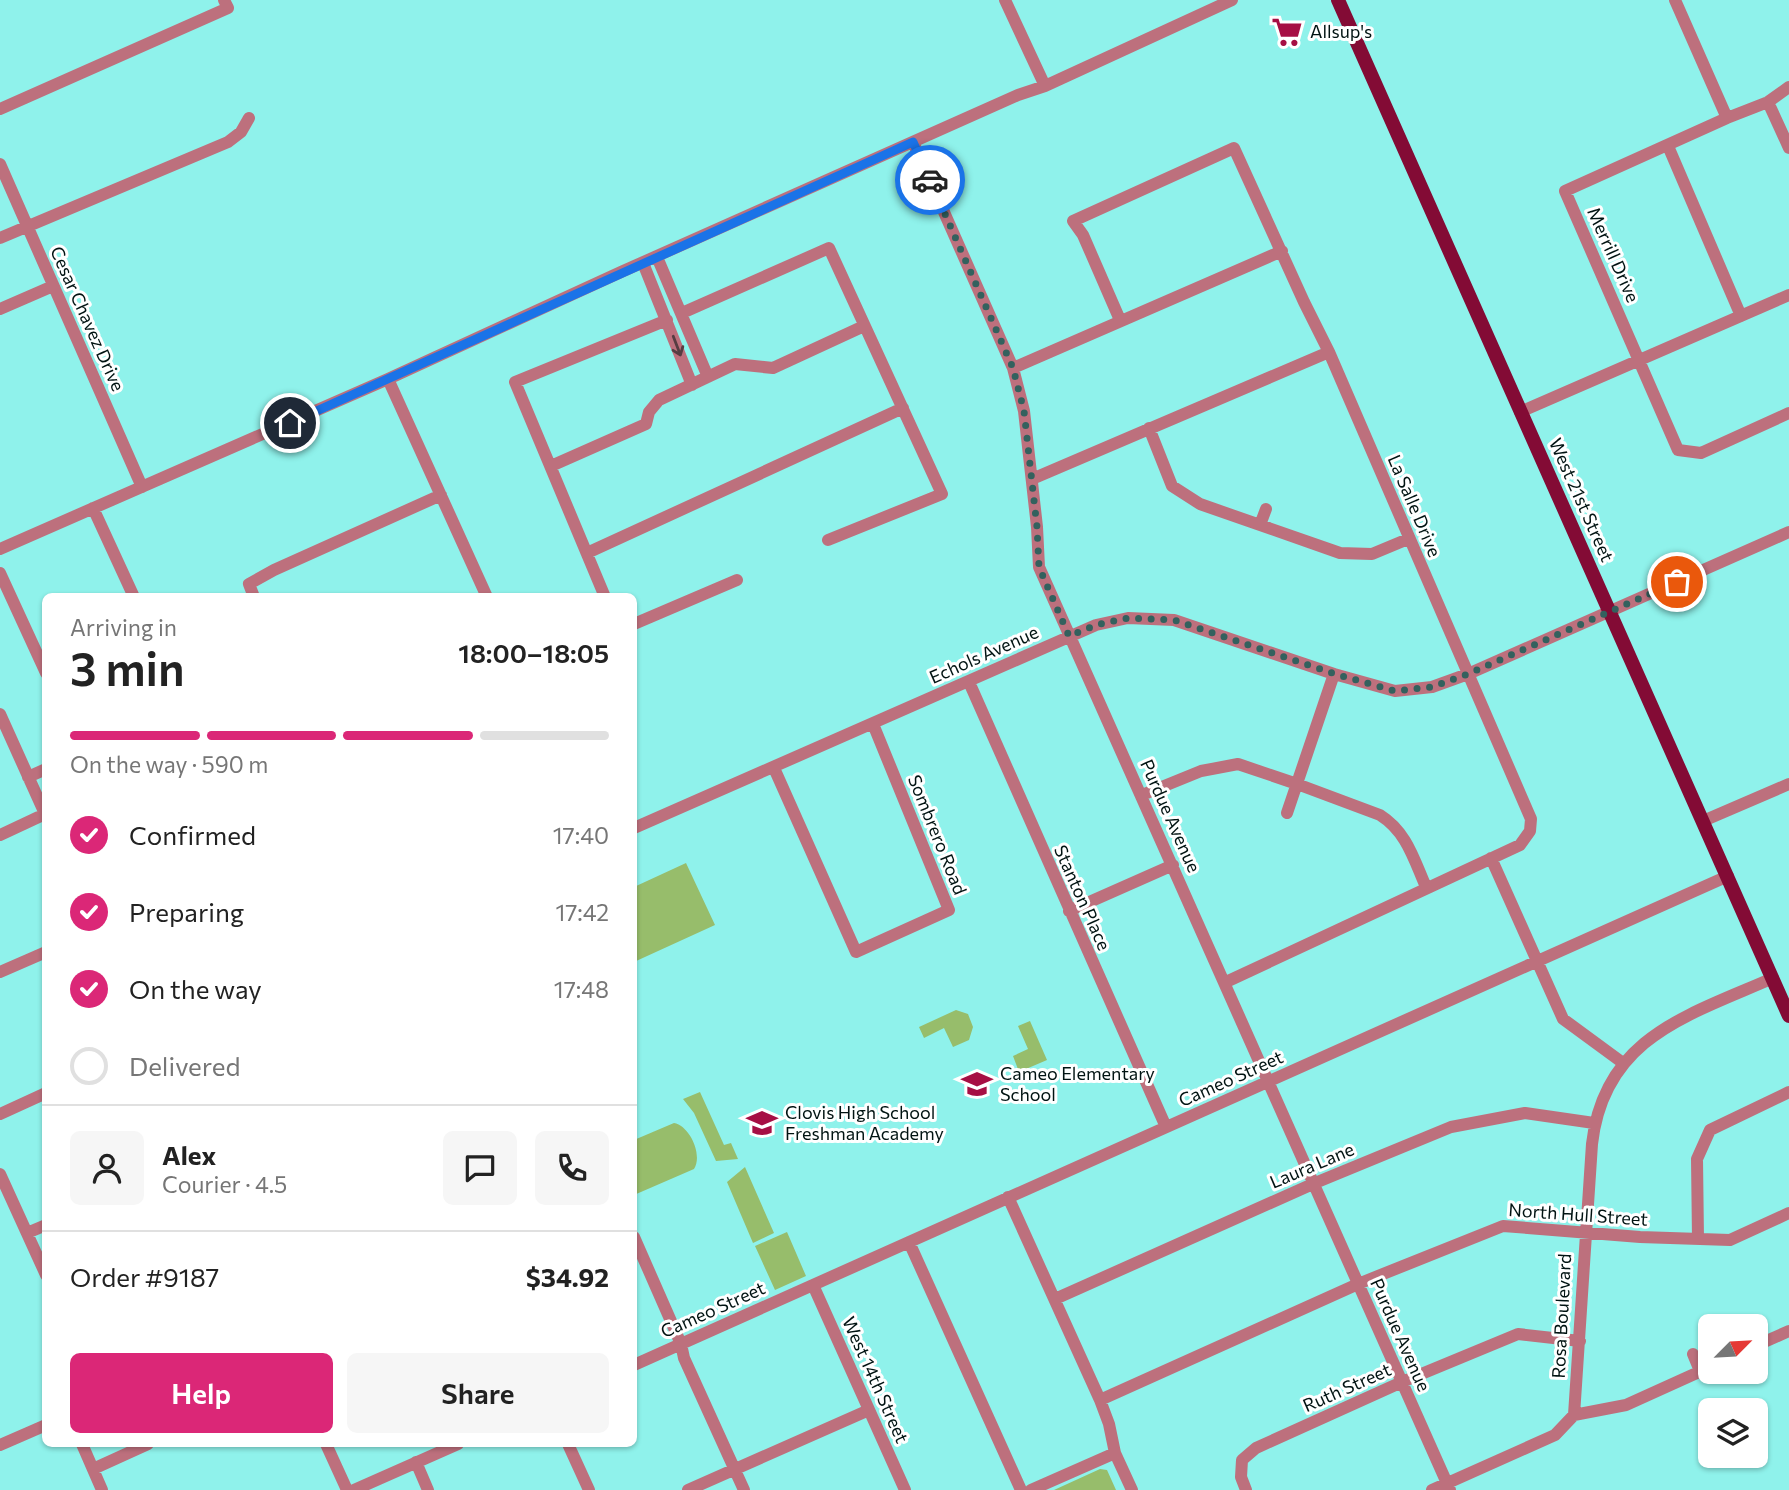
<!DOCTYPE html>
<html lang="en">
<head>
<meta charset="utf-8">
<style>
  :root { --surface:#fff; --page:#f6f6f6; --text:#222; --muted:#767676; --line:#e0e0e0; --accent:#db2777 }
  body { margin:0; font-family:Commissioner,sans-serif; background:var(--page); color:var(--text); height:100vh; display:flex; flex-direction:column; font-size:26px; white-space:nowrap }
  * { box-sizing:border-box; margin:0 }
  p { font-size:23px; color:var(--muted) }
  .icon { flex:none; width:38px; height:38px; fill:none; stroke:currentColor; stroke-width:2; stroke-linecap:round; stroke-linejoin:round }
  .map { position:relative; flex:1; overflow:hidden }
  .sheet { position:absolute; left:42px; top:593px; width:595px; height:854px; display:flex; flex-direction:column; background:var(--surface); border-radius:10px; box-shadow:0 2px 5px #0004 }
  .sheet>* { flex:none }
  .needle { width:46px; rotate:66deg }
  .fabs { position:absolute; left:1698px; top:1314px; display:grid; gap:14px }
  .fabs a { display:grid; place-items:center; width:70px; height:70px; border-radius:10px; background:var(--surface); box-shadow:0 2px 5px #0004; font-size:35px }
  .pin { position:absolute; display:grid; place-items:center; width:60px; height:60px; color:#fff; margin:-30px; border:4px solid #fff; border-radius:50%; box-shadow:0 2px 7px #0007 }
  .courier { position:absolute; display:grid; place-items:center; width:70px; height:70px; margin:-35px; border:5px solid #1a73e8; border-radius:50%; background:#fff; color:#222; box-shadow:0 2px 9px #0007 }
  .overview em { font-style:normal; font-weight:600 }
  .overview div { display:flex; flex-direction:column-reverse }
  .overview { display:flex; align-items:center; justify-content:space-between; height:119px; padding:0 28px }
  h1 { font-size:46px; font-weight:600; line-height:52px }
  .bar { display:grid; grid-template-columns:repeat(4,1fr); gap:10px 7px; align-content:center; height:84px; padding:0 28px }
  .bar i { height:9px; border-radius:5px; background:var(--line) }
  .bar .active { background:var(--accent) }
  .bar p { grid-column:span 4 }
  .line { display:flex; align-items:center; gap:18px; padding:0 28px; border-top:2px solid var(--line) }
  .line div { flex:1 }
  .round { display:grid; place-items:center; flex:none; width:74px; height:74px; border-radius:10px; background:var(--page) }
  ol { padding:0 28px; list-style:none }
  li { display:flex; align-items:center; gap:21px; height:77px }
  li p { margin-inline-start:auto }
  li .icon { padding:7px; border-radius:50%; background:var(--accent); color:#fff; stroke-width:4 }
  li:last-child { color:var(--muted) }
  li i { width:38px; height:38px; border:4px solid var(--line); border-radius:50% }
  .cta { display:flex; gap:14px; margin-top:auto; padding:14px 28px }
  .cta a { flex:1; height:80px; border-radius:10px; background:var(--accent); color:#fff; font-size:28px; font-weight:600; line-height:80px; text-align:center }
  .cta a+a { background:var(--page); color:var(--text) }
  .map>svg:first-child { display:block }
  .green { fill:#97bd6b }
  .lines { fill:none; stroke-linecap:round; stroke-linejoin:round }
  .minor { stroke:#bd707d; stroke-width:12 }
  .major { stroke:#830b35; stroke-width:14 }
  .oneway { stroke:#563d42 }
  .done { stroke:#33615e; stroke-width:7; stroke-dasharray:0 12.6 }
  .route { stroke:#1a73e8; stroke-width:9 }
  .labels { text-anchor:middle; stroke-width:6; stroke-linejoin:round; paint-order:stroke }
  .poi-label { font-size:18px; fill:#011312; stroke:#fff; text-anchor:start }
  .street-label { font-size:18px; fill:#011312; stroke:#fff }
</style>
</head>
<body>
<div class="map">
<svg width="1789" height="1490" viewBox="0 0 1789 1490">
  <rect width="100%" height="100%" fill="#8ff2eb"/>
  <path class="green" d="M686,863l29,62 -81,37v-75z
    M956,1010l12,4 5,13 -4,13 -16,7 -9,-19 -20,10 -5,-11z
    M1030,1021l17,39 -28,12 -6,-16 15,-7 -10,-23z
    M700,1092l24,53 7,-2 7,16 -22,2 -22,-48 -11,-14z
    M674,1123c16,3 29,32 20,46l-60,26v-55z
    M745,1167l29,66 -21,10 -26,-61z
    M787,1232l19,44 -31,14 -20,-44z
    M1100,1469l7,1 9,20h-62z"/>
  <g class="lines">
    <path class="minor" d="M1005,0l40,86
      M1675,0l52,118
      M1789,87l-21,15 -41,16 -162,73 113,259 23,3 88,-40
      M1768,102l21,46
      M0,109l228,-101 -4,-8
      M913,142l100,226 11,43 13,116 2,40 411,923
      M1668,146l73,170
      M0,164l142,323
      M0,238l228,-96 13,-10 8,-14
      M657,257l51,120
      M643,263l49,122
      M0,309l53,-23
      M682,313l147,-65 113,246 -114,46
      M1120,320l-37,-85 -10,-14 161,-73 70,154 25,50 202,467 -1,12 -10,14 -294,137
      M1013,368l269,-117
      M388,379l99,218
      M1520,412l269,-117
      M1149,428l23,58 28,18 140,49 32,1 36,-15
      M551,466l95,-42 3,-12 10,-12 76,-36 38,4 91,-42
      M1032,479l297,-127
      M93,508l41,89
      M1260,525l6,-16
      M0,549l388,-170 233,-107 397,-177 27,-9 187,-86
      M587,553l316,-145
      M0,573l46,100
      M254,597l-5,-13 25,-14 167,-75
      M605,597l-90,-215 152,-62
      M634,624l103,-44
      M969,682l197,445
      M0,714l46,102
      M774,768l82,184 93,-42 -76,-186
      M28,777l18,-8
      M1142,795l59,-24 37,-7 59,20 83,31c27,17 34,45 46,72
      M1287,813l47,-139
      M1703,821l86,-37
      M634,828l462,-203 32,-7 46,2 160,54 61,17 37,-4 36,-13 321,-142
      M0,835l45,-21
      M1491,858l72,161 60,44
      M1069,911l104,-46
      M0,972l46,-20
      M0,1114l46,-21
      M0,1174l46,101
      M1008,1197l92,203 9,24 6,29 17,37
      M27,1233l19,-8
      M634,1237l47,107 3,14 60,132
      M1698,1239l-1,-80 13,-29 79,-38
      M909,1242l112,248
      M813,1285l92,205
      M1055,1299l260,-116 136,-56 74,-14 69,10
      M1755,1346l34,-15
      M1693,1354l7,17
      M634,1365l1094,-489
      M1100,1400l258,-116 145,-58 137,11 90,3 59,-27
      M1574,1415l18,-271c12,-107 97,-129 181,-166
      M82,1444l20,46
      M326,1444l21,46
      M568,1444l21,46
      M0,1445l46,-20
      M416,1462l12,28
      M93,1469l55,-25
      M354,1490l104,-46
      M688,1490l181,-80
      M1031,1490l84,-37
      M1246,1490l-5,-13 1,-17 14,-12 146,-66 116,-48 62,7
      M1432,1490l123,-55 19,-20 52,-10 84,-38"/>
    <path class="major" d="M1338,0l451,1016"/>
  </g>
  <defs><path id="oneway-shaft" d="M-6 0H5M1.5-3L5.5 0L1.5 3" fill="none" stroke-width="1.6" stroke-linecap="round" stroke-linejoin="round" transform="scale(1.75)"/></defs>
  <use class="oneway" href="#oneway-shaft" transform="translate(677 346) rotate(69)"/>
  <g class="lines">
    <path class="done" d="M930,180l83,188 11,43 13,116 2,40 30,69 27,-11 32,-7 46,2 161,54 60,17 37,-4 36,-13 209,-92"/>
    <path class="route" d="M290,423l623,-281 17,38"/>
  </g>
  <defs>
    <g id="supermarket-bare" transform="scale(2.415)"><path d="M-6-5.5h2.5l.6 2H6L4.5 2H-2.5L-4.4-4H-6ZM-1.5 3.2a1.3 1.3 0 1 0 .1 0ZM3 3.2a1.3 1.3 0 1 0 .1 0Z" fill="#a60f44" stroke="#fff" stroke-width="2.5" paint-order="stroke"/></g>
    <g id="school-bare" transform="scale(2.415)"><path d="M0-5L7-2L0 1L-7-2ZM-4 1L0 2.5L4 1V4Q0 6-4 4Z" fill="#a60f44" stroke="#fff" stroke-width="2.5" paint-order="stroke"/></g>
  </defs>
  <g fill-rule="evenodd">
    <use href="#supermarket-bare" x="1287" y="32"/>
    <use href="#school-bare" x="977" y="1084"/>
    <use href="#school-bare" x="762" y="1123"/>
  </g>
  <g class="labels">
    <g class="poi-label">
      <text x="1310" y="38">Allsup's</text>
      <text x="1000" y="1080">Cameo Elementary<tspan x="1000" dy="21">School</tspan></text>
      <text x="785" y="1119">Clovis High School<tspan x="785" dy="21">Freshman Academy</tspan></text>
    </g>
    <g class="street-label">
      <text transform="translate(1613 255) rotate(66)" y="6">Merrill Drive</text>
      <text transform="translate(87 319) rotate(66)" y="6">Cesar Chavez Drive</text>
      <text transform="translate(1581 500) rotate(66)" y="6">West 21st Street</text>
      <text transform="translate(1414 506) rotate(67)" y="6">La Salle Drive</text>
      <text transform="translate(984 655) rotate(-24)" y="6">Echols Avenue</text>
      <text transform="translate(1170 816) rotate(66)" y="6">Purdue Avenue</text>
      <text transform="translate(937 835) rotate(68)" y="6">Sombrero Road</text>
      <text transform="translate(1082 898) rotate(66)" y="6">Stanton Place</text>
      <text transform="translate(1231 1079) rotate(-24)" y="6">Cameo Street</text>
      <text transform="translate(1312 1166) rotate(-23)" y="6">Laura Lane</text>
      <text transform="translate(1578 1215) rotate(4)" y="6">North Hull Street</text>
      <text transform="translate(713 1310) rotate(-24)" y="6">Cameo Street</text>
      <text transform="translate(1562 1316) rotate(-87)" y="6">Rosa Boulevard</text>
      <text transform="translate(1400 1335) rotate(66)" y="6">Purdue Avenue</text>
      <text transform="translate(875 1380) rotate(66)" y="6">West 14th Street</text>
      <text transform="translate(1347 1388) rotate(-24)" y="6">Ruth Street</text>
    </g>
  </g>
</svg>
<div class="fabs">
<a><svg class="needle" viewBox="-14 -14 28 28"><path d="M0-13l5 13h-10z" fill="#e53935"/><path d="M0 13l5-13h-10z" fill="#767676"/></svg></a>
<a><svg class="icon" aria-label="layers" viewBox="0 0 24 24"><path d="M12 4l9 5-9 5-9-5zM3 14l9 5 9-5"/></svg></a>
</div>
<div class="pin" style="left:1677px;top:582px;background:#ea580c"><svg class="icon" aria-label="bag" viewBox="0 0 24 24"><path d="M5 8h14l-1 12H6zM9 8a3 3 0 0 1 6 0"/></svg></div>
<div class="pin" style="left:290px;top:423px;background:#1f2937"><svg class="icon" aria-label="home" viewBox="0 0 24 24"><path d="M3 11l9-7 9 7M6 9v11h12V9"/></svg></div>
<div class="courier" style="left:930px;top:180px"><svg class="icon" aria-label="car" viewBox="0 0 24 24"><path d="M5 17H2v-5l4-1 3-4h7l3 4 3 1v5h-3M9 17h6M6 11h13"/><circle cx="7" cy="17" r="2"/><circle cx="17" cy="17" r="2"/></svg></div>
<section class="sheet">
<div class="overview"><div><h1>3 min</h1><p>Arriving in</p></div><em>18:00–18:05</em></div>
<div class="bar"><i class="active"></i><i class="active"></i><i class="active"></i><i></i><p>On the way · 590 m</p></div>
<ol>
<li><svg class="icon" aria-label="check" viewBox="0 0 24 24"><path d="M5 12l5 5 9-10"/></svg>Confirmed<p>17:40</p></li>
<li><svg class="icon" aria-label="check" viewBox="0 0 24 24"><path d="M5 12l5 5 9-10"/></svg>Preparing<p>17:42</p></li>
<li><svg class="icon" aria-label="check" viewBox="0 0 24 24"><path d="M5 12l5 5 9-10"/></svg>On the way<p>17:48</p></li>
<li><i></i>Delivered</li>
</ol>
<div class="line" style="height:126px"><a class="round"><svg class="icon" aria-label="person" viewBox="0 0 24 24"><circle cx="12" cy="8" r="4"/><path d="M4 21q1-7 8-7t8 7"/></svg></a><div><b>Alex</b><p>Courier · 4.5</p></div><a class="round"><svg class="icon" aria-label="chat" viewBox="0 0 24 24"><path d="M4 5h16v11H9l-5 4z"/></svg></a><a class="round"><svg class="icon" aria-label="phone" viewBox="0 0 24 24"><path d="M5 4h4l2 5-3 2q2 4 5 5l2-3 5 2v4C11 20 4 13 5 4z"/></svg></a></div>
<div class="line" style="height:91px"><div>Order #9187</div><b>$34.92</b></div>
<div class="cta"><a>Help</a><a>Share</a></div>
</section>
</div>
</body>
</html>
